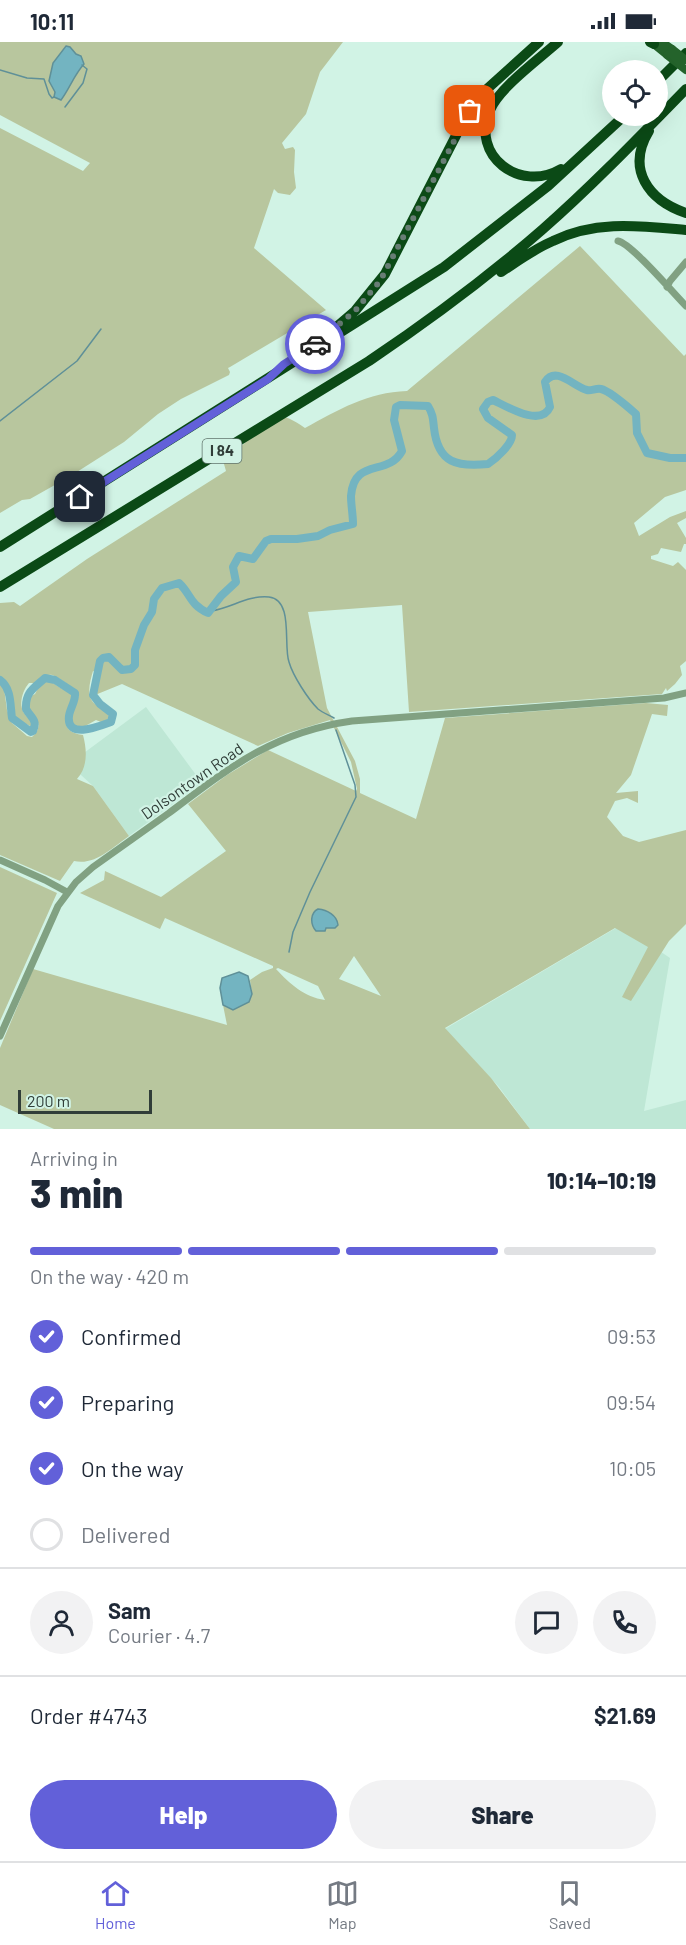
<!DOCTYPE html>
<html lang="en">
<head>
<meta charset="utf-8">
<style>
  :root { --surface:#fff; --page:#f2f2f3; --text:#1f2937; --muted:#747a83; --line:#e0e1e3; --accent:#6260d9 }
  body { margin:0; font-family:Barlow,sans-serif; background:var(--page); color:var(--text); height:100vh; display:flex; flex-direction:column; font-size:22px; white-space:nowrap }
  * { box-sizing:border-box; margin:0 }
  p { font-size:20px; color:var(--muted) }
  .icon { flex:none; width:33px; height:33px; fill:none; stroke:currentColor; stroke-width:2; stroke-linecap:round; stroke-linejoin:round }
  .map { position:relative; height:1087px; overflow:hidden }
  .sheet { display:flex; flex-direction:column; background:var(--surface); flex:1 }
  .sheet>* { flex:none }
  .fabs { position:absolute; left:602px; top:18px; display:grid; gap:12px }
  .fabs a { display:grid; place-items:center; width:66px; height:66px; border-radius:50%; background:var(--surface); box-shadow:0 6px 24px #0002; font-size:30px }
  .scale { position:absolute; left:18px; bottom:15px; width:134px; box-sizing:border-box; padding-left:6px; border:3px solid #303d38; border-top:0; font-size:16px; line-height:21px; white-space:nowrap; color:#303d38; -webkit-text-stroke:4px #d1f3e5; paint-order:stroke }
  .pin { position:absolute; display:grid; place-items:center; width:51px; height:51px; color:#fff; margin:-26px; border-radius:12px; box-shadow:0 3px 9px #0006 }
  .courier { position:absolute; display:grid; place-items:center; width:60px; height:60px; margin:-30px; border:4px solid #6260d9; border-radius:50%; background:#fff; color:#222; box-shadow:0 2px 8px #0007 }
  .summary em { font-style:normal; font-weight:800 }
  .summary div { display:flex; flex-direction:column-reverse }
  .summary { display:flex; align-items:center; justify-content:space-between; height:102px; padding:0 30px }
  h1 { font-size:39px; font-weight:800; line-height:45px }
  .bar { display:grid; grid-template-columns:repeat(4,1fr); gap:9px 6px; align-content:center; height:72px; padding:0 30px }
  .bar i { height:8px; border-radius:4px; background:var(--line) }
  .bar .active { background:var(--accent) }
  .bar p { grid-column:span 4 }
  .line { display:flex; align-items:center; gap:15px; padding:0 30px; border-top:2px solid var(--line) }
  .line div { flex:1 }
  .round { display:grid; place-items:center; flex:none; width:63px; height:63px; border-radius:32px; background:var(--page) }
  ol { padding:0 30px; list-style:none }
  li { display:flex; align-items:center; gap:18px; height:66px }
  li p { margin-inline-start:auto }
  li .icon { padding:6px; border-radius:50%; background:var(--accent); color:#fff; stroke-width:4 }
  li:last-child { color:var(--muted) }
  li i { width:33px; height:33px; border:3px solid var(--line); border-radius:50% }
  .button { display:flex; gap:12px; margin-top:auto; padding:12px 30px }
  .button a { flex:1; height:69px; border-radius:36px; background:var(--accent); color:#fff; font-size:24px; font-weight:800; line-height:69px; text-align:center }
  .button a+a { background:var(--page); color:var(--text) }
  .status { display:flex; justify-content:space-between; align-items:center; height:42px; padding:0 30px; background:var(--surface); direction:ltr }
  .status svg { height:16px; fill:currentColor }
  .tabs { display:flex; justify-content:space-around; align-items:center; height:84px; border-top:2px solid var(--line); background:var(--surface); font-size:16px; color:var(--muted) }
  .tabs a { display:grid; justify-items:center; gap:3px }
  .tabs .active { color:var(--accent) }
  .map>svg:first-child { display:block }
  .built { fill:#bee7d5 }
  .green { fill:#b8c69e; fill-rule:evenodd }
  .water { fill:#73b4c1; stroke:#5f9098; stroke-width:1.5 }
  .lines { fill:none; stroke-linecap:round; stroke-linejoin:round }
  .stream { stroke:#5f9098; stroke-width:1.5 }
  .river { stroke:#73b4c1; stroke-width:8 }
  .minor { stroke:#81a182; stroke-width:7 }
  .major { stroke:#24632b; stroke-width:8 }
  .highway { stroke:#0b4a16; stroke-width:10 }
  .major-bridge { stroke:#24632b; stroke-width:8 }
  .done { stroke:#687d75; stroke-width:6; stroke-dasharray:0 10.8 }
  .route { stroke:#6260d9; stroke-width:8 }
  .labels { text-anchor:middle; stroke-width:4.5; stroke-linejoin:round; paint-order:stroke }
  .shield { fill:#d1f3e5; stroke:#60746c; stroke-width:1.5 }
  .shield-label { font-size:15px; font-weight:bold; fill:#303d38 }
  .street-label { font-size:16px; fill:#303d38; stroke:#d1f3e5 }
</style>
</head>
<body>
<div class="status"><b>10:11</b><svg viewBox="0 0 49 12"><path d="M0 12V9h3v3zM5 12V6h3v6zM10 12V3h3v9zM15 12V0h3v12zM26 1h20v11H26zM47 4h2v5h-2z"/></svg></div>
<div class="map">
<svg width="686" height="1087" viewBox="0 0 686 1087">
  <rect width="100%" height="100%" fill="#d1f3e5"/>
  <path class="built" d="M146,665l56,76 -73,53 -36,-50 -24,-22z
    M621,883l49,33 -26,153 42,-11v29h-156l-31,-42 -54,-58z"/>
  <path class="green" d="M0,0h343l-23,30 -14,42 -24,29 3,6 8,-2 2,3 -1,22 2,16 -6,7 -12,-2 -4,-4 -20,59 72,62 -96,57 -2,1 2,4 -1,3 -48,24 -23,15 -34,28 -55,35 -39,22 -8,1 -22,13v-385l83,43 7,-8 -90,-48z
    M580,204l104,110 2,-2v136l-21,7 -31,26 5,13 31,-19 16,-6v7l-9,5 9,15v6h-2l-3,8 -20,-4 -3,6 -7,2v3l22,7 5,-4 8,8v91l-6,5 2,9 -7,9 -8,7 -1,-3 -4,6 -253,18 -7,-107 -94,7 19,96 28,53 5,18v14l56,26 29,-101 201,-15 22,2 -1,11 -15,-2 -21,61 -15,18 22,-2v12l-11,-5 -12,3 -8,16 16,19 16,6 47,-12v94l-17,17 -38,60 -9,-4 26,-50 -33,-19 -170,100 46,50 39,51h-476l-54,-24v-57l33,-79 194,56 -4,-20 5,3 24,-14 -2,-14 12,-8 11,-4v-2l-108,-48 -5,11 -80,-36 24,-13 1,-9 56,26 65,-46 -38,-47 39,-29 41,-25 88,41 1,-2 -6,-27 -21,-42 -42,13 -30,13 -136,-62 -27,11 4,-21 -6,-3c-3,10 -7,25 1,32 6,5 12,7 16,13l-3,4 -6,2 -5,-2 -16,9 -8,-4 -1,-8 8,-22c-3,-5 -20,-18 -27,-20 -7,-1 -13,4 -18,8h-5c-6,7 -11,21 -5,30 4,6 7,5 8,13h-2l-15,-8c-3,-16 0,-32 -15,-41v-74l14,-1 6,4 67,-47 139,-88 -4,-14c5,-2 12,-5 17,-9 26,-21 27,-48 66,-20 33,-18 63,-36 102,-37zM354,914l27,40 -42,-17zM278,926l40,18 7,14c-21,-3 -35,-16 -49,-31z
    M46,638c10,3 14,10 25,12l2,4c-7,18 -16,36 10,39 4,15 5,32 -6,44l16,7 36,50c-16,11 -34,30 -55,25l-14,20 -60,-26v-172l4,5 3,22 5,13 15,13 5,1c12,-10 5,-20 -3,-28v-12l6,-3 3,-6z
    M0,825l57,26 -57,128z"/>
  <path class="water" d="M66,4l4,1 6,7 5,2 3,8c-10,11 -14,24 -23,36l-7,-3 1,-5 -6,-11 4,-18z
    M318,867c9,1 19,6 20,16l-3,3h-9l-1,3h-9c-6,-7 -6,-18 2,-22z
    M239,930l9,4 4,18 -3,8 -16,8 -10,-5 -3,-17 2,-10z"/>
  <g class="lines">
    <path class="stream" d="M0,28l27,8 17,1 5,15 3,4 2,-1
      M65,65l18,-24 4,-14 -5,-4
      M0,379l77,-60 24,-32
      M211,569c21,-3 36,-16 58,-14 25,3 14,48 20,65 4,14 19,37 29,47 5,4 11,6 16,9
      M289,910l4,-20 17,-40 46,-95 -1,-12 -19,-55"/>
    <path class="river" d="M0,638c12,9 10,25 12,38l19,14 2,-1c5,-11 -2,-13 -7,-22 -1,-17 8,-21 19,-31l10,2 20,13c1,8 -5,15 -6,23 -3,24 31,10 42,6l2,-8 -13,-10 -7,-9 7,-34 3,-3 6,-1 13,13 9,-1 4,-4v-15l9,-25 8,-13 2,-13 8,-11 17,-5c12,11 10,21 29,30l13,-17 15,-14 -3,-15 6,-11 14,3 13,-18 5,-2h26l21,-3 12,-6 23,-6c0,-9 -2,-19 -2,-28 3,-39 37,-19 51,-45l-8,-31 2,-13 4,-2 28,1c5,8 5,13 6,22 4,36 24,39 54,36 9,-6 24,-20 24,-29l-24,-17 -5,-9 5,-7 5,-2c13,6 48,28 57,7l-5,-25c11,-17 29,5 42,8 4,1 9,-2 14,-1 9,2 27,18 35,25l1,19 10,20 23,5h16"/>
    <path class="minor" d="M618,199c13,2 56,53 68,65
      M667,245l3,-6 16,-19
      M0,818l45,20 22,12
      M0,994l58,-130 18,-24 17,-15c25,-18 51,-36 76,-54 61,-46 105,-81 183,-92l312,-23 22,-5"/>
    <path class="major" d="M651,0l16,13
      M662,0l10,7"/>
    <path class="highway" d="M558,0c-19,17 -59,46 -68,68 -20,46 30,83 71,59
      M650,0l4,2
      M657,40l29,-29
      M649,89c-23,38 -1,69 37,82
      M501,230c17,-11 33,-23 52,-31 43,-21 87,-15 133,-11
      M327,293l28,-24 30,-37 81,-158 21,-27 52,-47
      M0,505l444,-280 104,-81 76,-70
      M0,545l369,-226c61,-41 119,-84 174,-132 50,-44 96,-92 143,-140"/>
    <path class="major-bridge" d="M672,7l14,11
      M667,13l19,15"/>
  </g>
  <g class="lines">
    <path class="done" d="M315,302l40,-33 25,-30 90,-170"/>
    <path class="route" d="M80,455l188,-118 16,-15 31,-20"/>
  </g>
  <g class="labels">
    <rect class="shield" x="202.5" y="397" width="39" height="24" rx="4.5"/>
    <g class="shield-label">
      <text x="222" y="414">I 84</text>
    </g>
    <g class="street-label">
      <text transform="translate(192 739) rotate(-35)" y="6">Dolsontown Road</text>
    </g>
  </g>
</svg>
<div class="fabs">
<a><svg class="icon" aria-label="locate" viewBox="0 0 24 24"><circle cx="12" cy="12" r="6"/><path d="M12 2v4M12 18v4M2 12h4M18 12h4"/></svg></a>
</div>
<div class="scale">200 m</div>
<div class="pin" style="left:470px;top:69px;background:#ea580c"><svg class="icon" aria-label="bag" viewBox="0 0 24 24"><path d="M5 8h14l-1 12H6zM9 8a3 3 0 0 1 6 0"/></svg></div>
<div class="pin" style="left:80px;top:455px;background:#1f2937"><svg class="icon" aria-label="home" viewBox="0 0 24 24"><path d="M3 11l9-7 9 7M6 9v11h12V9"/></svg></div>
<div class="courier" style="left:315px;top:302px"><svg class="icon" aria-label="car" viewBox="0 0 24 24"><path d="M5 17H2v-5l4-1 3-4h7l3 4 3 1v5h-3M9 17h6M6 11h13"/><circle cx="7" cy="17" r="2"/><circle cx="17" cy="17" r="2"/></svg></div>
</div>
<section class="sheet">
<div class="summary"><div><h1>3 min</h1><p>Arriving in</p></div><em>10:14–10:19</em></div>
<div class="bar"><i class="active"></i><i class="active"></i><i class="active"></i><i></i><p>On the way · 420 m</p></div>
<ol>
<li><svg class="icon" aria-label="check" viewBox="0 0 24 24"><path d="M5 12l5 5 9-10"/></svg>Confirmed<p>09:53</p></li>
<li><svg class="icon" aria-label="check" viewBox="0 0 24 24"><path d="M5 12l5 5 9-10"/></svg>Preparing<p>09:54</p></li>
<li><svg class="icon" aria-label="check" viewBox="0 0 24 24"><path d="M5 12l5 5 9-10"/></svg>On the way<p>10:05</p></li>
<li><i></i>Delivered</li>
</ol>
<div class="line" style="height:108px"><a class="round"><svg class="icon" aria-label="person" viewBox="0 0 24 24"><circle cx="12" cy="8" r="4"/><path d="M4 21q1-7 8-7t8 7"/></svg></a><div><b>Sam</b><p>Courier · 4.7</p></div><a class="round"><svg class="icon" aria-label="chat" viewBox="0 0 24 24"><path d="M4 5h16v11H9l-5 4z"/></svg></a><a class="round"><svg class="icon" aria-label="phone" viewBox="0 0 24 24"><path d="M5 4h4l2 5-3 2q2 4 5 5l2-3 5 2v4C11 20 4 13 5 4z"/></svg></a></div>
<div class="line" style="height:78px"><div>Order #4743</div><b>$21.69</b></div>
<div class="button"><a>Help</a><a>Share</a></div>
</section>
<nav class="tabs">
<a class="active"><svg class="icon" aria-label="home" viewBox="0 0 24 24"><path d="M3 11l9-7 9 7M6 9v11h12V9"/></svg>Home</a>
<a><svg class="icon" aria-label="map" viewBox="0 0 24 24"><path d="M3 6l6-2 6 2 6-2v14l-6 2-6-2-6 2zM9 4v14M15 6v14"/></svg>Map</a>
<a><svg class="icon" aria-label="saved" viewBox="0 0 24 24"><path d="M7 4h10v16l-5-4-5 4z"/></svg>Saved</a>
</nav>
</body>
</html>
